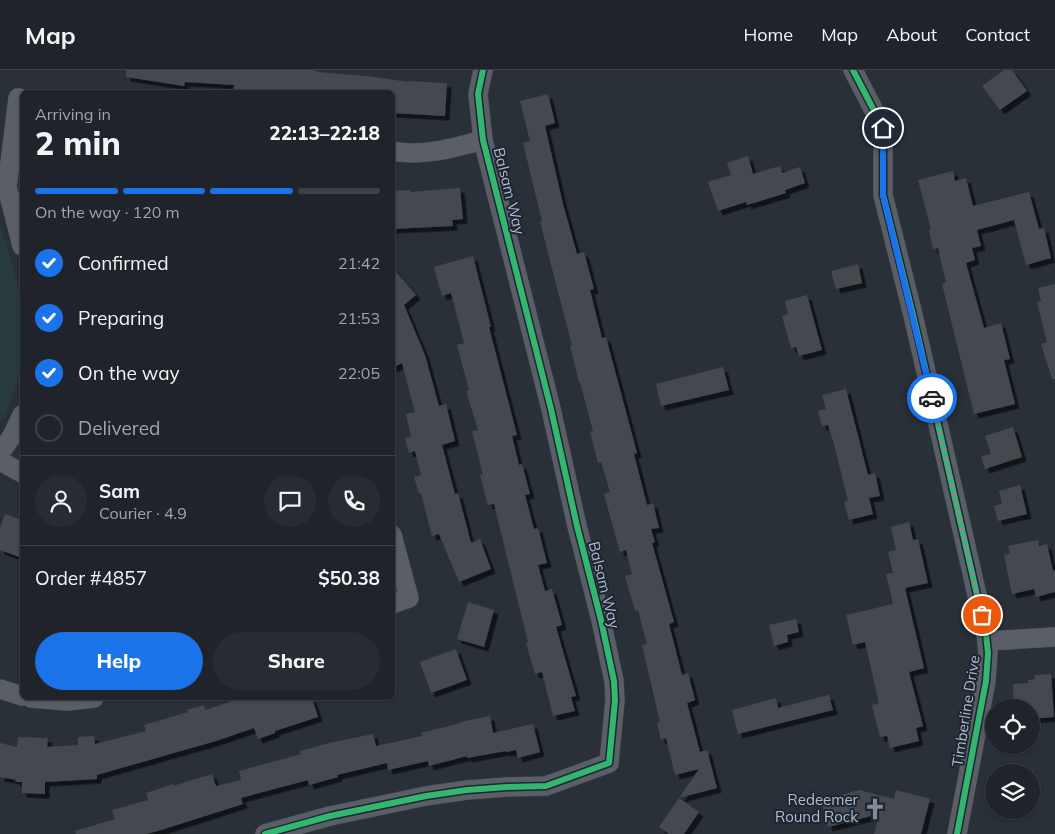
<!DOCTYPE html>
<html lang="en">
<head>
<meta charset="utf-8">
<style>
  :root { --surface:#20242a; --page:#282c32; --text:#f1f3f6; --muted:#a2a4a8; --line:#3d4147; --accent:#1a73e8 }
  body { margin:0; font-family:Mulish,sans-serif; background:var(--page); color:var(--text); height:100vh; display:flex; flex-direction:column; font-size:19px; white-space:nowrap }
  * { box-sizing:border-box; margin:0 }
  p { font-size:16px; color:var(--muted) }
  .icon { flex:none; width:28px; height:28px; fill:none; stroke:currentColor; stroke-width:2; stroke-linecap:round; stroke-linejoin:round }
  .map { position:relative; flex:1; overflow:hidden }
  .sheet { position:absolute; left:20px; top:20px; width:375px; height:610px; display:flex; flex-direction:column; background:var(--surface); border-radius:8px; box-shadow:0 1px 4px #0004,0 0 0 1px var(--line) }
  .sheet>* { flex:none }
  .controls { position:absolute; left:985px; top:629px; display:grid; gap:10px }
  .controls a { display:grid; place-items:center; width:55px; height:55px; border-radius:50%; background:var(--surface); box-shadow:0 1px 4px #0004,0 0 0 1px var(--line); font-size:25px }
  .pin { position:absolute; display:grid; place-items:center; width:42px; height:42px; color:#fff; margin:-21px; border:2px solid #fff; border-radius:50%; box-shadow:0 1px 5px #0007 }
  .courier { position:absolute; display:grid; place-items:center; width:50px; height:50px; margin:-25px; border:4px solid #1a73e8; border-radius:50%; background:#fff; color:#222; box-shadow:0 1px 6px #0007 }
  .overview em { font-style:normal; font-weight:800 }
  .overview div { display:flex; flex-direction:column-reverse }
  .overview { display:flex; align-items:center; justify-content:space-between; height:85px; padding:0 15px }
  h1 { font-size:32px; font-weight:800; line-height:38px }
  .bar { display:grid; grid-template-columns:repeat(4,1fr); gap:8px 5px; align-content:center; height:60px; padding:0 15px }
  .bar i { height:6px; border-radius:4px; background:var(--line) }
  .bar .on { background:var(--accent) }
  .bar p { grid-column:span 4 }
  .line { display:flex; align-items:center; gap:12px; padding:0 15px; border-top:1px solid var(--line) }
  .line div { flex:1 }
  .round { display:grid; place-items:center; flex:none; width:52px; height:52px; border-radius:26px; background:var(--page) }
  ol { padding:0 15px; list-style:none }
  li { display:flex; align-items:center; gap:15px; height:55px }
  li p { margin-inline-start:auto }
  li .icon { padding:5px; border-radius:50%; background:var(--accent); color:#fff; stroke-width:4 }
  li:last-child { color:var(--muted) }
  li i { width:28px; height:28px; border:2px solid var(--line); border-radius:50% }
  .primary-button { display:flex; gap:10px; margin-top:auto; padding:10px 15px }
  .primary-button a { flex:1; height:58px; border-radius:30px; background:var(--accent); color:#fff; font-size:20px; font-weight:800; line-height:58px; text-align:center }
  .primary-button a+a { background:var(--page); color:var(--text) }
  header { display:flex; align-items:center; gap:30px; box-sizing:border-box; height:70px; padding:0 25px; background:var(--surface); border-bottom:1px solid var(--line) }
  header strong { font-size:24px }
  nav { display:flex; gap:28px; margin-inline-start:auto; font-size:18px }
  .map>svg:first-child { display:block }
  .green { fill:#273a3e }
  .building { fill:#444950; filter:url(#shadow) }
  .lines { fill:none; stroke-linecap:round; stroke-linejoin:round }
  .minor-casing { stroke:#484c53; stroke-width:20 }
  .minor { stroke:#5a5e66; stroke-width:19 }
  .cycleway-casing { stroke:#1d2633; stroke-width:9 }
  .cycleway { stroke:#33b770; stroke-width:6 }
  .done { stroke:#848b96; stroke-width:5; stroke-dasharray:0 9 }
  .route { stroke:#1a73e8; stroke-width:6 }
  .labels { text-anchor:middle; stroke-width:4; stroke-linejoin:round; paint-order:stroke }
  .street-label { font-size:15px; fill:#b4bcc9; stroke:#1d2633 }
  .poi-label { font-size:15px; fill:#b4bcc9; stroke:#1d2633; text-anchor:end }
</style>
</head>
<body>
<header>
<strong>Map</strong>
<nav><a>Home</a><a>Map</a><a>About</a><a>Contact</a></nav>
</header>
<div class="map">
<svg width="1055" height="764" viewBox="0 0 1055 764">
  <defs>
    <filter id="shadow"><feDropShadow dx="4.5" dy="4.5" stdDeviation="0" flood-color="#0009"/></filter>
  </defs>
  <rect width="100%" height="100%" fill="#2a3038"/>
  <path class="green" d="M0,156c7,23 16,47 20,70 8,42 2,90 -20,126z"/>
  <path class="building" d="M126,0h185l7,1 -1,1 50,4 42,6v-1l38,2 -2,33 -53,-3v-21h-159l1,-7 -49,-3 -1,4 -58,-9z
    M1004,0h8l15,21 -27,19 -18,-24z
    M548,24l7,29 -10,3 18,78 14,50 7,-2 10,37 -4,1 12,48 4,-1 31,116 -3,1 13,51 6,-2 6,25 -8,1 4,13 -3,1 22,79 -5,2 13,51 6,-2 7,27 -8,3 13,49 7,-2 10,38 -38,10 20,-29 -24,6 -9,-37 -5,2 -4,-17 3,-1 -18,-77 5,-1 -9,-34 -3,1 -10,-35 7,-2 -6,-24 -6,2 -12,-43 -4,-15 6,-2 -9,-30 -3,1 -8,-31 3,-1 -13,-49h-1l-9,-37h2l-22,-84 -10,-40h2l-19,-78 7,-2 -10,-40z
    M748,86l5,18 27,-8 2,7 18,-6 5,16 -20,7 1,3 -39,12 -1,-3 -28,9 -10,-29 23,-7 -4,-12z
    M953,101l2,10 11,-3 7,28 56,-14 10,37 5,-1 7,30 -25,7 -12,-45 -37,10 4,16 -9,2 3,12 -9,3 18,65 17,-5 9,36 -6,1 11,44 -41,10 -32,-130 4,-2 -8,-34 -5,1 -4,-19 2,-1 -13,-49z
    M460,118l3,31 -11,1 1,6 -61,3v-38l19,-1v2z
    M473,186l18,71h-2l28,108 -5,1 7,29 3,-1 8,30 -5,1 9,34 4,-1 9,35 -9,2 7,26 7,-2 10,36 -6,2 20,69 -5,1 4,14 -22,5 -11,-44 -7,2 -9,-31 2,-1 -34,-138 -6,1 -8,-30h3l-11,-44 6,-1 -12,-39 3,-1 -12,-45 7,-2 -13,-50 -9,3 -8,-29z
    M858,194l4,19 -26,6 -5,-18z
    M392,197l24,28 -12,10 21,50 14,51 7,-2 9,37 -13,4 13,49 3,-1 13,50 9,-4 11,30 -32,13 -20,-48 -7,2 -11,-43h-2l-5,-16 7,-2 -6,-24 -6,2 -4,-15 6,-1 -5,-23 9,-2 -13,-49 -10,5z
    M1055,214v95h-3l-11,-35 6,-2 -10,-40 4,-1 -3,-13z
    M807,225l15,55 -23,6 -3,-9 -5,1 -9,-32 6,-2 -3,-13z
    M723,297l6,23 -68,16 -5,-22z
    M846,319l22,86 7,-2 5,23 -11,2 4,16 -24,6 -5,-18 4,-1 -14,-57 -6,-19 -6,1 -4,-15 8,-2 -4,-14z
    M1013,357l9,30 -37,12 -4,-13 10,-2 -6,-18z
    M1020,415l7,29 -29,7 -4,-15 8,-2 -3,-13z
    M5,444l17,6v38l-22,-8v-22z
    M909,452l4,18 5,-1 10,44 -23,5 19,80 -15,4 14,54 -7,2 3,13 -29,7 -3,-12 -7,1 -8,-32 7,-2 -14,-61 -12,3 -7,-30 47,-11 -7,-30 7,-1 -5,-21 8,-2 -5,-23z
    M1038,470l1,6 8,-2 6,27 2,-1v22l-19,5 -2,-8 -22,5 -8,-39 6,-1 -2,-8z
    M468,532l26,8 -10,37 -27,-8z
    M796,549l3,13 -12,3 1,7 -14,4 -5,-21z
    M456,579l11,31 -36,13 -11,-31z
    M1051,604l3,43 -23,2v-11h-17l-1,-24 15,-1v-3l7,-1 -1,-4z
    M829,625l4,15 -95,24 -6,-24 44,-12 2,10z
    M241,628h71l6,19 -43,14v2l-17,6 -4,-11 -38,13 -119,34v4l-52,3v12l-23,-1v-11h-7l1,-2 -16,-3v-34l17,4 1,-10 30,1 -1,9 31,-2v-8l16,-1 1,8 51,-13 -2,-6 44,-13 -1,-2 17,-5 1,5z
    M490,646l3,17 40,-9 7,28 -22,6 -2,-8 -10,2v-1l-39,7v-2l-38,10 -1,-5 -40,9 -1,-7 -50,12 1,2 -29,8 -1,-5 -67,18 2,6 -85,27 -12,3h-70l-1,-3 40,-12 -3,-9 36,-10 -2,-7 27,-9v2l39,-12 4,12 25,-6 -2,-9 62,-17 -1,-3 29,-8 44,-9 3,12 46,-10 -1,-3 40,-10 -1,-1z
    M859,720l35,9 2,-9 34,9 -9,35h-47l5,-20 -51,13 -7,-26z
    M679,728l20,14 -15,22h-15l-10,-7z"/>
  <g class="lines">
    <g class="minor-casing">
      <path id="minor" d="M853,0l30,58v67l30,120 73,319 2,19 -2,28 -29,153
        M22,29l-4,-1 -11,89 15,59
        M392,81c31,6 62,-3 91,-11
        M0,383l12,-17 10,-21
        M0,391l22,12
        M392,465l17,63 -17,6
        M987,571l68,-4
        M0,619l22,7
        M31,628l36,3 27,-3
        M265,764l65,-18 96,-20 41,-6 40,-3 39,-1 63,-23 6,-63 -1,-19 -13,-61 -24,-94 -26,-117 -68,-269 -5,-46 5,-24"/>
    </g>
    <use href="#minor" class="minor"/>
    <g class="cycleway-casing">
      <path id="cycleway" d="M853,0l30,58v67l30,120 73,319 2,19 -2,28 -29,153
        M265,764l65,-18 96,-20 41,-6 40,-3 39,-1 63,-23 6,-63 -1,-19 -13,-61 -24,-94 -26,-117 -68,-269 -5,-46 5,-24"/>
    </g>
    <use href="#cycleway" class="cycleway"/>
  </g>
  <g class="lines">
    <path class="done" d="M932,328l50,217"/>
    <path class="route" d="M883,58v67l49,203"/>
  </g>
  <defs>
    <g id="church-bare" transform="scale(1.725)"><path d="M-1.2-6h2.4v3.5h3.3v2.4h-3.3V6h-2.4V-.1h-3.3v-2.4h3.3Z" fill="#848b96" stroke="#1d2633" stroke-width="2.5" paint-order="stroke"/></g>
  </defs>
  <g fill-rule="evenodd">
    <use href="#church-bare" x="875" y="739"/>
  </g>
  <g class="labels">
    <g class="street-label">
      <text transform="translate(509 121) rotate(76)" y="5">Balsam Way</text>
      <text transform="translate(604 515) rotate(76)" y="5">Balsam Way</text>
      <text transform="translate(966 641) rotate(-81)" y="5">Timberline Drive</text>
    </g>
    <g class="poi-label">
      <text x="858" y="735">Redeemer<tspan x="858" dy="17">Round Rock</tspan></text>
    </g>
  </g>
</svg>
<div class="controls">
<a><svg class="icon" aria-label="locate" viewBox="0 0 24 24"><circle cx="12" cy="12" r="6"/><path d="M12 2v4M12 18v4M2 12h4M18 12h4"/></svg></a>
<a><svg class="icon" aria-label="layers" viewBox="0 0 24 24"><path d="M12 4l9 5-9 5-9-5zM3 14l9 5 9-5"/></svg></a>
</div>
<div class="pin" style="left:982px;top:545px;background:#ea580c"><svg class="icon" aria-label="bag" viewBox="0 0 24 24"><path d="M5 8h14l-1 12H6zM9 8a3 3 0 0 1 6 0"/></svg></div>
<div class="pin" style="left:883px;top:58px;background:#1f2937"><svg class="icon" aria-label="home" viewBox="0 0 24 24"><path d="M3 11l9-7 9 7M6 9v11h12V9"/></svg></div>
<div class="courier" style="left:932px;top:328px"><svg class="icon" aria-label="car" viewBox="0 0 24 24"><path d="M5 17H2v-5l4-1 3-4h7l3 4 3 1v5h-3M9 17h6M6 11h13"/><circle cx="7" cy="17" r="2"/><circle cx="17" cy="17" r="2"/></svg></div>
<section class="sheet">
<div class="overview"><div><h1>2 min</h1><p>Arriving in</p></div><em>22:13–22:18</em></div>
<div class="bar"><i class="on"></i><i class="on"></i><i class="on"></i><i></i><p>On the way · 120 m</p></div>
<ol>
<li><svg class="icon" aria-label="check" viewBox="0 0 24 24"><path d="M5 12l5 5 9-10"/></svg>Confirmed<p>21:42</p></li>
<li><svg class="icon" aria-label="check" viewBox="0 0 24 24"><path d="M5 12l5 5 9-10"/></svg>Preparing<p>21:53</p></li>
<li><svg class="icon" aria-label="check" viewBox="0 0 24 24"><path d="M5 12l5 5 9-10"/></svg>On the way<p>22:05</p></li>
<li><i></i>Delivered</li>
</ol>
<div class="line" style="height:90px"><a class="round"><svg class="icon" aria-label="person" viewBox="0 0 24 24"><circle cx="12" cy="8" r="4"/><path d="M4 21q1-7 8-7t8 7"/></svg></a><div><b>Sam</b><p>Courier · 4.9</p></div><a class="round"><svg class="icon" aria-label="chat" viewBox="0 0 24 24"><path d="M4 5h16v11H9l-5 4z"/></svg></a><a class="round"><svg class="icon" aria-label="phone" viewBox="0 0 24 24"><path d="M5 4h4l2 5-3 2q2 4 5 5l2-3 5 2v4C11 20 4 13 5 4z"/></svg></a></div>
<div class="line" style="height:65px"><div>Order #4857</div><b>$50.38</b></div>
<div class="primary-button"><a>Help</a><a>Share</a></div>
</section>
</div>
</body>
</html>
